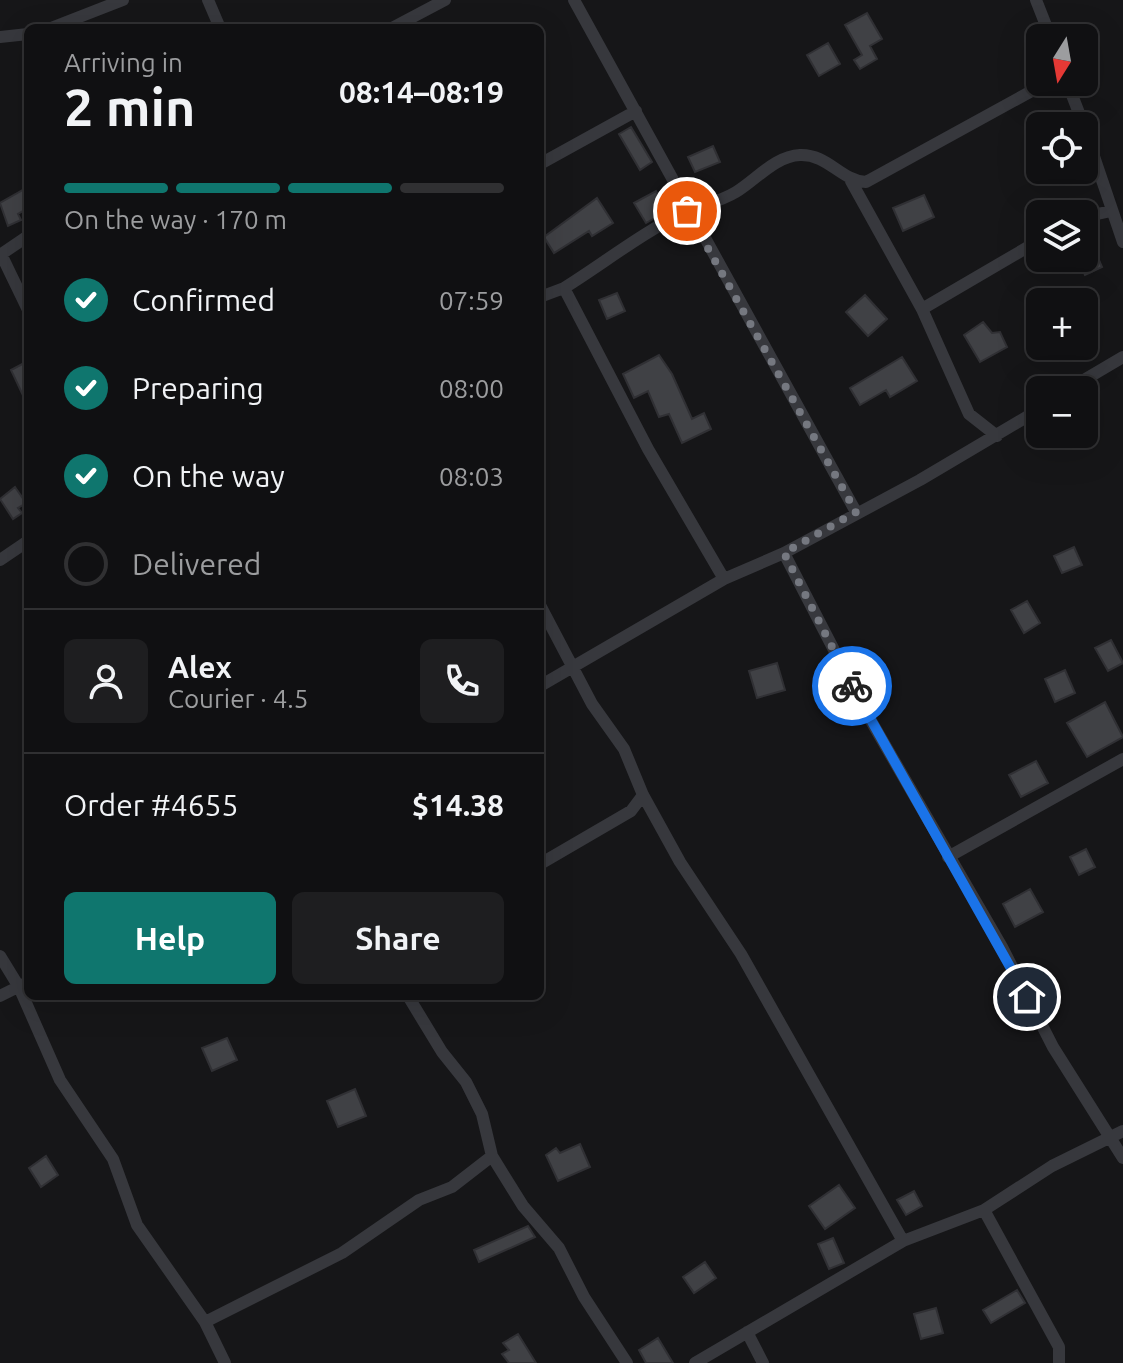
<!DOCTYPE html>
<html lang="en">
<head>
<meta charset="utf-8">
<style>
  :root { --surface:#101012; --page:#1e1e20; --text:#f1f3f6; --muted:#9c9d9f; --line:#303032; --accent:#0f766e }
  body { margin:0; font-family:Ubuntu,sans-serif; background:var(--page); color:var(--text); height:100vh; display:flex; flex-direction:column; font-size:30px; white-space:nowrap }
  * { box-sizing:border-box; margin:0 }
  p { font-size:26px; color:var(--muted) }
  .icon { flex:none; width:44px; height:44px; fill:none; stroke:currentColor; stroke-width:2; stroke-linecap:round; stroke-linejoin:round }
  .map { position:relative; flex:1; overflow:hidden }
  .panel { position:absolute; left:24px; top:24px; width:520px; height:976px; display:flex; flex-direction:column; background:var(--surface); border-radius:12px; box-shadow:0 8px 32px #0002,0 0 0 2px var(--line) }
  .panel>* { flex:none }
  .needle { width:52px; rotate:191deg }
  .buttons { position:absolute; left:1026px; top:24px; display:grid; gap:16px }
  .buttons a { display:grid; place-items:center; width:72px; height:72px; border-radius:12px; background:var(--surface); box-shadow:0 8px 32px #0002,0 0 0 2px var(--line); font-size:40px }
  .pin { position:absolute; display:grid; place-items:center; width:68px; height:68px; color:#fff; margin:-34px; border:4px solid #fff; border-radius:50%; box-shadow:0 2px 8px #0007 }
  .courier { position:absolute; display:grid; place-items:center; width:80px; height:80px; margin:-40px; border:6px solid #1a73e8; border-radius:50%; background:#fff; color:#222; box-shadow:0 2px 10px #0007 }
  .overview em { font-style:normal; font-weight:700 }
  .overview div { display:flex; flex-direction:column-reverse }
  .overview { display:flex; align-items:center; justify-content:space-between; height:136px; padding:0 40px }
  h1 { font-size:52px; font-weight:700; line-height:60px }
  .bar { display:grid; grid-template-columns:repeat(4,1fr); gap:12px 8px; align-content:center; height:96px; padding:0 40px }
  .bar i { height:10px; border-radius:6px; background:var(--line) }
  .bar .active { background:var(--accent) }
  .bar p { grid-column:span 4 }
  .line { display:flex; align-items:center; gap:20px; padding:0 40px; border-top:2px solid var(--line) }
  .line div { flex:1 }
  .round { display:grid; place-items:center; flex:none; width:84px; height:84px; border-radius:12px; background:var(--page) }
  ol { padding:0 40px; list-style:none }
  li { display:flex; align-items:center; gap:24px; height:88px }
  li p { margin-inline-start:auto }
  li .icon { padding:8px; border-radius:50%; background:var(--accent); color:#fff; stroke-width:4 }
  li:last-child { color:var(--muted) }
  li i { width:44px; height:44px; border:4px solid var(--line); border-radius:50% }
  .cta { display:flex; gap:16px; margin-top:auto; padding:16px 40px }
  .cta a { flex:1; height:92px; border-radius:12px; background:var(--accent); color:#fff; font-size:32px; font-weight:700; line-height:92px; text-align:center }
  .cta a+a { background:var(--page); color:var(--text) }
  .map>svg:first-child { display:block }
  .building { fill:#404145; stroke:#303034; stroke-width:2 }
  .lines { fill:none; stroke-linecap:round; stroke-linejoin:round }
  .minor { stroke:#37383d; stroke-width:12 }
  .done { stroke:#757880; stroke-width:8; stroke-dasharray:0 14.4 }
  .route { stroke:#1a73e8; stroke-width:10 }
</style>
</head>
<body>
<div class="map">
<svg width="1123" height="1363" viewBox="0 0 1123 1363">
  <rect width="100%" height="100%" fill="#161618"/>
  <path class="building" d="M867,13l15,26 -12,7 7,13 -17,10 -6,-9 8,-5 -17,-30z
    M828,43l12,21 -21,12 -12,-21z
    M631,127l21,35 -12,8 -21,-36z
    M713,146l7,16 -25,10 -7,-15z
    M28,187v21l-10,6 3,6 -13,6 -8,-23z
    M656,191l11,20 -21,12 -12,-20z
    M924,195l10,22 -31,14 -10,-23z
    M597,198l16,25 -21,13 -3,-5 -35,22 -10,-16z
    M1084,226l18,41 -17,8 -7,-17h6z
    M617,293l8,18 -18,8 -8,-19z
    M865,295l22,24 -19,17 -22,-24z
    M983,322l9,11 8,-1 7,15 -27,15 -16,-27z
    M659,355l13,19 20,45 12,-6 7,16 -29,14 -13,-29 -10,3 -11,-26 -14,7 -11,-24z
    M902,357l15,24 -27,16 -4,-7 -26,15 -10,-17z
    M28,361v45l-17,-36z
    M15,487l11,16 -8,5 4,5 -9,6 -13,-20z
    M1074,547l8,18 -20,8 -8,-17z
    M1027,601l13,22 -16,10 -13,-23z
    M1111,640l12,23 -15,8 -13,-23z
    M777,663l8,27 -28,8 -8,-27z
    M1065,670l10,23 -20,9 -10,-23z
    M1105,702l18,35 -36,20 -20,-34z
    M1036,761l12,22 -27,14 -12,-22z
    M1086,849l9,18 -16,8 -9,-18z
    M1030,889l13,23 -28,15 -12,-23z
    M227,1038l10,22 -25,11 -10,-23z
    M355,1089l11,27 -28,11 -11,-26z
    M580,1144l10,23 -32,14 -12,-26 10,-7 4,5z
    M46,1156l12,19 -17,12 -12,-19z
    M839,1185l16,23 -30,21 -16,-23z
    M914,1191l8,15 -16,9 -9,-15z
    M528,1226l7,11 -56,25 -5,-12z
    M833,1238l11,25 -15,6 -11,-25z
    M705,1262l11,16 -22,15 -11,-16z
    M1017,1290l8,13 -34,20 -8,-13z
    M936,1308l7,25 -22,6 -7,-25z
    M518,1334l18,29h-27l-7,-9 7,-4 -6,-7z
    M658,1338l15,25h-27l-7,-13z"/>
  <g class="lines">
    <path class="minor" d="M208,0l12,28
      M574,0l282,512
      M1036,0l15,38
      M51,28l72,-28
      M392,28l53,-28
      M0,37l28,-3
      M1067,82l17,44
      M1084,127l39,115
      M540,164l96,-53
      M851,181l71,128 47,105 28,22
      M1084,217l27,-6
      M1,254l27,56
      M0,255l28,-19
      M540,297l24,-9
      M922,309l118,-69
      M1067,390l56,-33
      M784,553l83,161 135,233 51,100 70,111
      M0,560l28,-19
      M724,579l-76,-130 -84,-161c40,-25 79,-56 121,-76 17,-8 33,-9 51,-20 20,-12 39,-36 64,-37 28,-1 40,25 66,27l182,-100
      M540,605l52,99 32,45 19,46 37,67 61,92 162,287
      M540,686l184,-107 60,-26 136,-73 120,-71
      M948,857l175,-98
      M540,864l91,-53 12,-16
      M0,956l19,31 41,93 53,79 24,66 68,97 20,41
      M0,996l28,-14
      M408,996l34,56 24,30 16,32 10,42 31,50 36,42 25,49 43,66
      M205,1322l137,-69 77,-53 33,-13 40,-31
      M747,1332l16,31
      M695,1363l208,-122 81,-31
      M1059,1363v-16l-75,-137 68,-44 71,-35"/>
  </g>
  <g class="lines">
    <path class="done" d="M687,211l169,301 -72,41 68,133"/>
    <path class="route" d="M852,686l175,311"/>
  </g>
</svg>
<div class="buttons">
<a><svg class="needle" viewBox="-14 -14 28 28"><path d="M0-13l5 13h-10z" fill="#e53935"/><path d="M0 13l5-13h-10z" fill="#9c9d9f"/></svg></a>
<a><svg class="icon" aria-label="locate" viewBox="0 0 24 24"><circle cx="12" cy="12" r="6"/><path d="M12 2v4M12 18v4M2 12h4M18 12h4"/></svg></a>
<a><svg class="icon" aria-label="layers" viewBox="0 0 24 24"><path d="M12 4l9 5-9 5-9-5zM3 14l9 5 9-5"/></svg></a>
<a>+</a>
<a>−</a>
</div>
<div class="pin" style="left:687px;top:211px;background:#ea580c"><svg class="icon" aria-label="bag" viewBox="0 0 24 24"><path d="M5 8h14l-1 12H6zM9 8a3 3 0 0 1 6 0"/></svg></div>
<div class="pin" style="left:1027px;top:997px;background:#1f2937"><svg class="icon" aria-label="home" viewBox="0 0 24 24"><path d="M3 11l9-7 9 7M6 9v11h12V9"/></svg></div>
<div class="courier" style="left:852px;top:686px"><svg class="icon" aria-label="bike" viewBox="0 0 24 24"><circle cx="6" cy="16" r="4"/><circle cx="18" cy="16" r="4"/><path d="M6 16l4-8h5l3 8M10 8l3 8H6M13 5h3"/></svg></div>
<section class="panel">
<div class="overview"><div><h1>2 min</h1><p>Arriving in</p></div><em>08:14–08:19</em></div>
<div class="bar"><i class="active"></i><i class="active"></i><i class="active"></i><i></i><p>On the way · 170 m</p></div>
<ol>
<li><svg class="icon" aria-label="check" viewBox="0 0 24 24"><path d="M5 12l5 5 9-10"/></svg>Confirmed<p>07:59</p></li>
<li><svg class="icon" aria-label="check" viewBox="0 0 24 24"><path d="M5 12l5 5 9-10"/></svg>Preparing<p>08:00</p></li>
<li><svg class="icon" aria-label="check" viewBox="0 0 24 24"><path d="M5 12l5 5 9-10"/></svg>On the way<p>08:03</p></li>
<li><i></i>Delivered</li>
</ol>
<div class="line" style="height:144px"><a class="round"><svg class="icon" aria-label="person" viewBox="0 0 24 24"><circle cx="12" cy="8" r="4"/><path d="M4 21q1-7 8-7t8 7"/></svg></a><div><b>Alex</b><p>Courier · 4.5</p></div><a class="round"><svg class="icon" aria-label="phone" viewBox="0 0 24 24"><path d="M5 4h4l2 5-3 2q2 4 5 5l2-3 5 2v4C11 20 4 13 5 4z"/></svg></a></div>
<div class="line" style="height:104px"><div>Order #4655</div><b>$14.38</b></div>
<div class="cta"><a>Help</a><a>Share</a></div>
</section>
</div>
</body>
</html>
